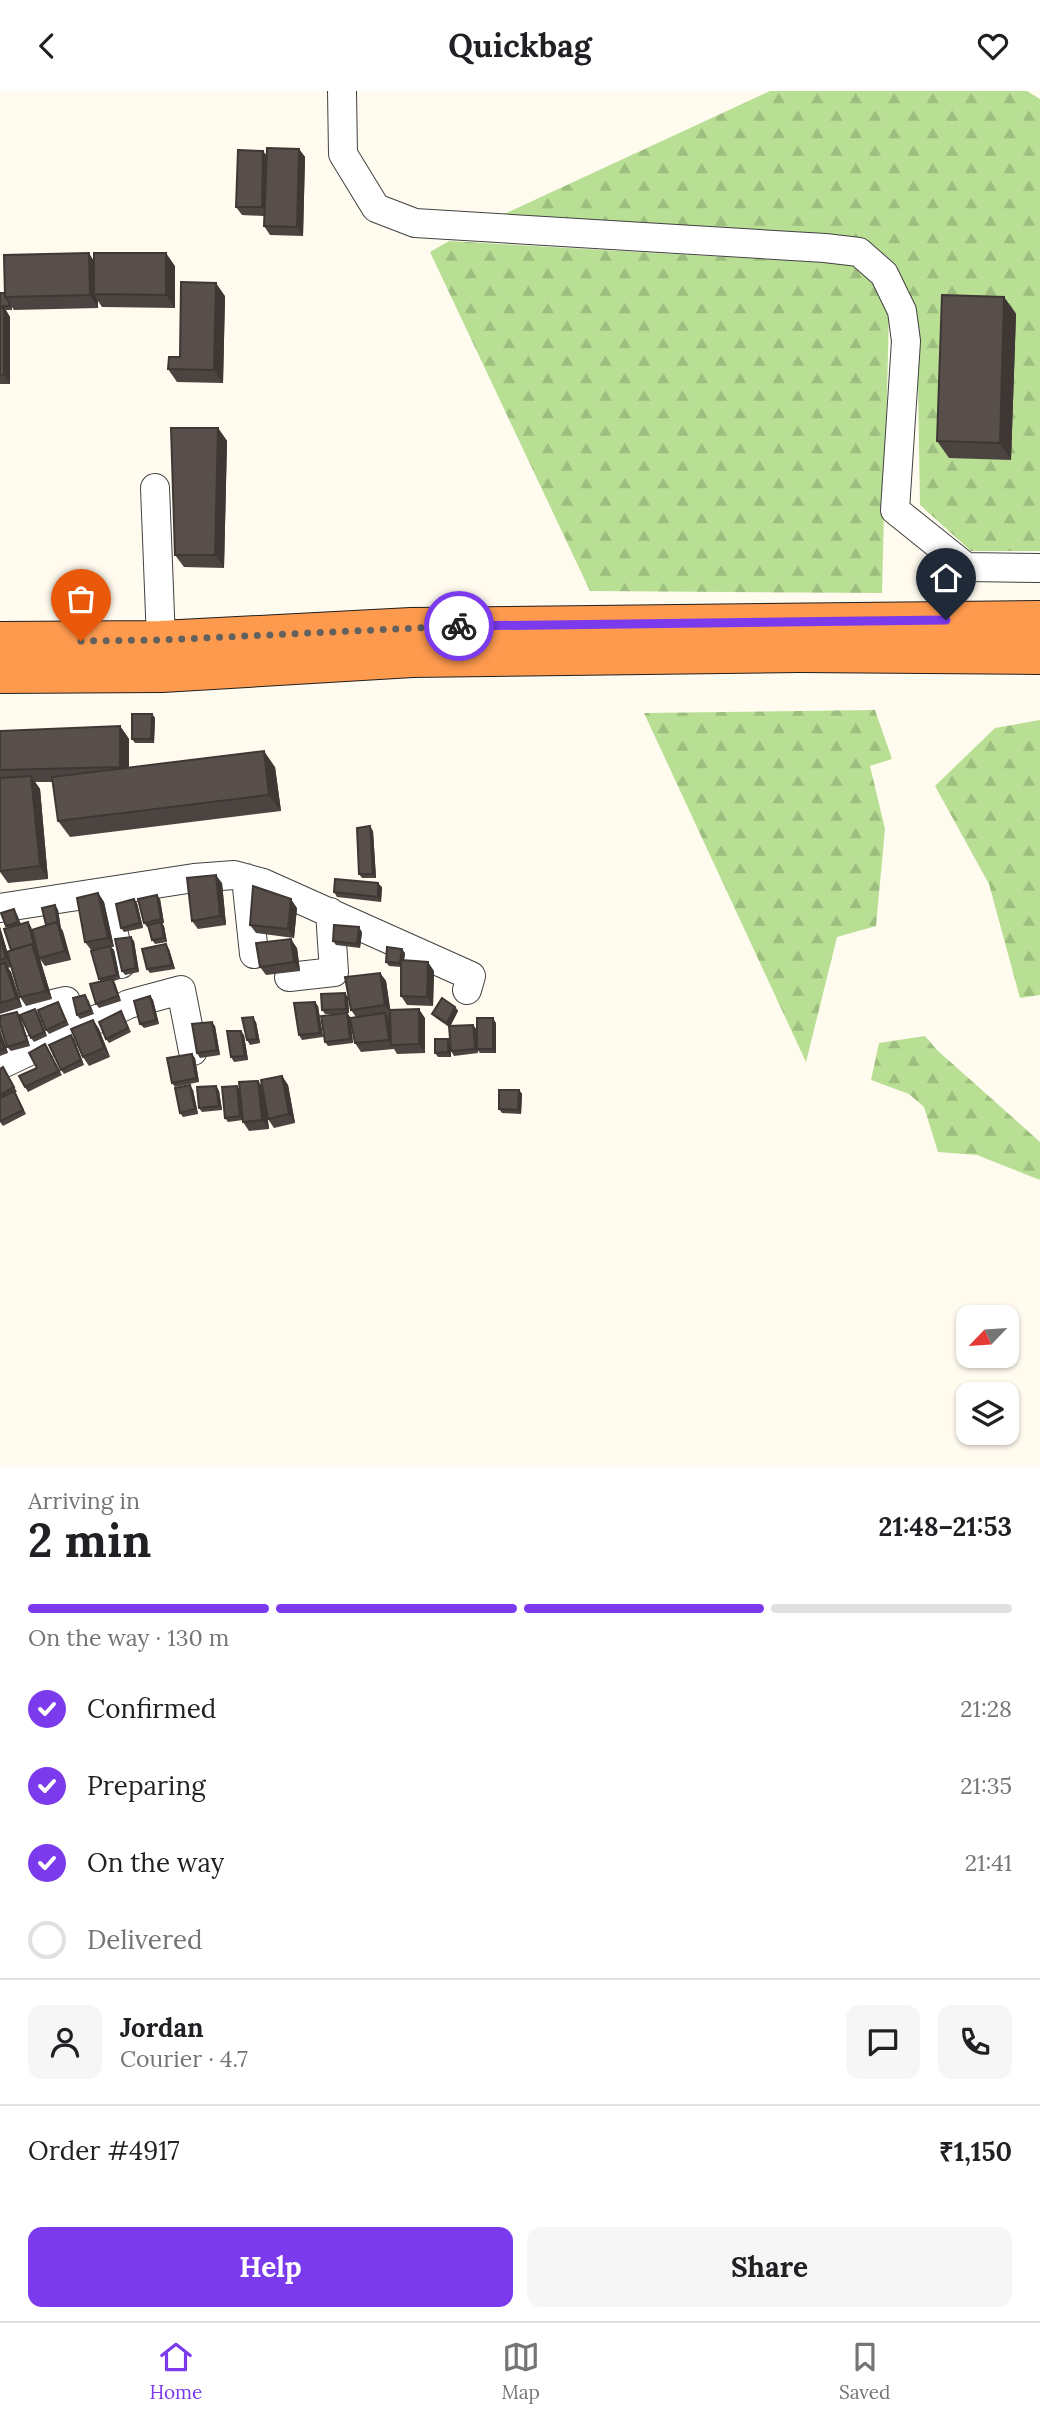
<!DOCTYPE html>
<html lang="en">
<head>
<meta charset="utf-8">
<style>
  :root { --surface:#fff; --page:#f6f6f6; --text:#202124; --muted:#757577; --line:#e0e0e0; --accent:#7c3aed }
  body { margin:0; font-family:Lora,serif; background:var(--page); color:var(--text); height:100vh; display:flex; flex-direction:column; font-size:26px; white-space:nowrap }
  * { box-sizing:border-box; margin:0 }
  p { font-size:23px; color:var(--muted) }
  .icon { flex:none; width:38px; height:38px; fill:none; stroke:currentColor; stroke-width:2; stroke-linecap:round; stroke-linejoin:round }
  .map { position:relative; height:1376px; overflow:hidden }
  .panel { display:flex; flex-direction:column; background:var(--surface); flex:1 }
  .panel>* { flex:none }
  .needle { width:46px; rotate:245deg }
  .controls { position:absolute; left:956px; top:1214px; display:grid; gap:14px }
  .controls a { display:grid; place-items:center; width:63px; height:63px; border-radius:14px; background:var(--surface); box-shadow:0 2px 5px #0004; font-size:35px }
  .pin { position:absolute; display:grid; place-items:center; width:60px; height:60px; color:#fff; margin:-72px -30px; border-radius:50% 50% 50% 0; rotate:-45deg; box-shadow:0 0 7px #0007 }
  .pin .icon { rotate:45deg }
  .courier { position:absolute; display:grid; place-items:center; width:70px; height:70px; margin:-35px; border:5px solid #7c3aed; border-radius:50%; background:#fff; color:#222; box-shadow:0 2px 9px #0007 }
  .summary em { font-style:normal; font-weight:800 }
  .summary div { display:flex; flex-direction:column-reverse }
  .summary { display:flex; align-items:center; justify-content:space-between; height:119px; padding:0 28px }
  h1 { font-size:46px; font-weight:800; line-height:52px }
  .bar { display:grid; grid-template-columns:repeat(4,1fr); gap:10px 7px; align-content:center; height:84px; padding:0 28px }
  .bar i { height:9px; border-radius:5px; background:var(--line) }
  .bar .active { background:var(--accent) }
  .bar p { grid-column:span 4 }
  .line { display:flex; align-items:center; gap:18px; padding:0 28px; border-top:2px solid var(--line) }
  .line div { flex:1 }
  .round { display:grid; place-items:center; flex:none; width:74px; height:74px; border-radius:14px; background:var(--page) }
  ol { padding:0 28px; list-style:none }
  li { display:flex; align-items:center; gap:21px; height:77px }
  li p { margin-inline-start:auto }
  li .icon { padding:7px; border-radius:50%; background:var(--accent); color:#fff; stroke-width:4 }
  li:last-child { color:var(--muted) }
  li i { width:38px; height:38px; border:4px solid var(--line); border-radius:50% }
  .button { display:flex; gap:14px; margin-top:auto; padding:14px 28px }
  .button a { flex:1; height:80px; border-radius:14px; background:var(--accent); color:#fff; font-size:28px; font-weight:800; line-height:80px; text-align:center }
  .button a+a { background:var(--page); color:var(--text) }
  header { display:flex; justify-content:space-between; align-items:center; height:91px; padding:0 28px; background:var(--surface); font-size:32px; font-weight:800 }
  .menu { display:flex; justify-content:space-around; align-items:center; height:98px; border-top:2px solid var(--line); background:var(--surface); font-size:19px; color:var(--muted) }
  .menu a { display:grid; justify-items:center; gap:4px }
  .menu .active { color:var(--accent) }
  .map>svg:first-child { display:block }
  .forest { fill:url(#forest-firs) }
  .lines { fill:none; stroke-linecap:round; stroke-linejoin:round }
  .minor-casing { stroke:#414141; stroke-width:30 }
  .highway-casing { stroke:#1f1f1f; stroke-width:40 }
  .minor { stroke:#fff; stroke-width:28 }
  .highway { stroke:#fe9a4e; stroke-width:38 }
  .wall { fill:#4c4440 }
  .shaded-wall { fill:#3e3734 }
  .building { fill:#584f4a; stroke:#3e3734; stroke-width:2 }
  .done { stroke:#62615d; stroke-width:7; stroke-dasharray:0 12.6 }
  .route { stroke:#7c3aed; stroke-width:9 }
</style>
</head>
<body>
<header><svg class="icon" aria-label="back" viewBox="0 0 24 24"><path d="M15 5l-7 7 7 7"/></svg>Quickbag<svg class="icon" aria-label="heart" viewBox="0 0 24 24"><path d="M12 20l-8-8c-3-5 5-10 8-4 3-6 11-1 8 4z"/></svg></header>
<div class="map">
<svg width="1040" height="1376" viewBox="0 0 1040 1376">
  <defs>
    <pattern id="forest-firs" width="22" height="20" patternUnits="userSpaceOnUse" patternTransform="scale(1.75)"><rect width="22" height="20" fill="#b8df94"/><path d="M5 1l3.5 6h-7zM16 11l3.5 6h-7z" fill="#9dbe7e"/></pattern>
  </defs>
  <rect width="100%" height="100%" fill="#fffbef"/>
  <path class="forest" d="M770,0h257l13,8v452h-69l-51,-46 -3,-182 -23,-54 -392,-54z
    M449,150l400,23 20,12 20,36 -7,281 -292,-2 -160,-339z
    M875,619l17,49 -22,7 15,63 -9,97 -39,11 -31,125 -162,-349z
    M1040,629v275l-20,3 -31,-114 -54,-98 60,-58z
    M925,945l12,14 103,92v38l-63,-25 -39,-3 -14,-45 -15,-13 -38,-14 8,-37z"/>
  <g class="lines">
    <g class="minor-casing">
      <path id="minor" d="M342,0l1,63 33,54 39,15 410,25 34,4 25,22 18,37 4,30 -11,169 71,57 74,1
        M155,397l6,152
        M246,787l8,76
        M104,801l17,72
        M0,817l194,-30 40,-3 29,8 208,93 -4,14
        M289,886l45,-5 -4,-60
        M0,925l66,-15 10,28
        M0,974l129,-61 52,-14 12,61"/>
    </g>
    <g class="highway-casing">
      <path id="highway" d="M0,550l161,-1 250,-13 629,-7
        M0,583l162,-1 250,-15 388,-5 240,2"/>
    </g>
    <use href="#minor" class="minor"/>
    <use href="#highway" class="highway"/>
  </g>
  <path class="wall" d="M299,58l6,8 -2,79 -33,-1 -6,-9v-10l-22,-1 -6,-8 30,-52z
    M94,170l81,5v42l-73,-1 -4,-6v7l-84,2 -2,-3v3h-6l4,7v67h-10v-91h5z
    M225,205l-2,87 -46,-1 -9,-13 12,-12z
    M1004,206l12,17 -5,146 -62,-2 -12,-17z
    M218,337l9,13 -3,127 -40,-1 -9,-12z
    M152,623l3,4 -1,25h-19l-3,-4z
    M120,635l9,13v29l146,-1 6,44 -211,26 -12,-16 -5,-39h-18l5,7 8,90 -40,4 -8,-11v-141z
    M373,740l3,47h-14l-3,-4z
    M222,792l4,42 -28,4 -6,-8z
    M382,796l-1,15 -44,-5 -3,-5z
    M98,802l6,9 10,45h-3l3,3 6,29 -6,2 7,20 -22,7 -3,-4 5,-22 -2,-3 -3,-29h-5l-6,-8z
    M160,808l4,24 -2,1 2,2 3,16 -12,2 -3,-4 -4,-13h-1l-3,-4z
    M137,812l6,25 -19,4 -3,-4z
    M55,814l3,5 3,19 10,31 -26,6 -5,-7 12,40 -26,7 -6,-9 -9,-30 -3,1 3,4 11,35 -22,7v-87l7,24 4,-1 -3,-22 -2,-2 8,-17 3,5 4,10 7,-2 3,5 7,24 8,-26z
    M297,817l-3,30 -38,-5 -6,-8z
    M362,841l-2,16 -24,-3 -3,-4z
    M134,850l5,31 -14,3 -3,-4z
    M297,857l3,23 -34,4 -6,-8z
    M169,858l6,20 -25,4 -3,-4z
    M405,862l-1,8 30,10 -1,35 -26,-1 -6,-9v-29l-12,-1 -3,-4z
    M380,882l6,8 4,29 35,8v35l-28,1 -3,-5 -33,3 -6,-9 1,-26 -5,-7z
    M150,905l3,4 6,24 -15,4 -4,-4z
    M348,906l1,16h-2l3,4 3,26 -25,3 -3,-4 18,-28h-18l-3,-4z
    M88,908l6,15 -14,5 -3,-4z
    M58,911l11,23 -20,9 -3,-4z
    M318,915l5,31 -21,3 -3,-5z
    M455,916l3,4 -8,15 23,-1 3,4 1,19 19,-25v30h-16l-3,-4 1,4 -24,3 -3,-5v-7v13h-13l-3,-4 13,-14 3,4 -2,-16 -13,-9 -4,-4z
    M121,920l10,21 -22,11 -3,-4z
    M17,921l3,4 10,30 -19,5 -4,-4z
    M38,922l9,23 -13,6 -3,-4z
    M93,929l6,9 11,28 -21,9 -6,-9z
    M256,931l4,21 -10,2 -3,-5z
    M215,935l5,29 -20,3 -3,-5z
    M0,939l8,23 -8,3z
    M71,944l3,4 10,26 -20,9 -3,-4z
    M244,944l4,25 -14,2 -3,-5z
    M45,953l17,31 -34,17 -3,-5 12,-19z
    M195,967l4,24 -24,5 -3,-4z
    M3,976l14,25h-2l11,22 -23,12 -3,-4v-53z
    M282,985l6,9 7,38 -21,5 -6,-9 -2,-12 3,22 -20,2 -6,-9v-2l-15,2 -3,-4 15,-28 18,-9 5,7z
    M216,995l3,5 3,19 -20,2 -3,-4z
    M193,999l5,24 -15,3 -3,-4z
    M519,999l3,4 -1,20 -19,-1 -3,-4z"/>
  <path class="shaded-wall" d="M299,58l6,8 -2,79 -6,-9z
    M263,60l7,9 -2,56 -6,-9z
    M89,162l8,13 -3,28 4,7v7l-8,-13z
    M166,162l9,13v42l-9,-13z
    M216,192l9,13 -2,87 -9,-13z
    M1004,206l12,17 -5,146 -11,-17z
    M4,217l6,9v67l-6,-9z
    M218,337l9,13 -3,127 -9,-13z
    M152,623l3,4 -1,25 -3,-4z
    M120,635l9,13v41l-9,-13z
    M264,660l11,16 6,44 -12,-16z
    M31,685l9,13 8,90 -8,-13z
    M370,735l3,5 3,47 -3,-4z
    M216,784l6,8 4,42 -6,-9z
    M378,792l4,4 -1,15 -3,-5z
    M98,802l6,9 10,45 -6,-9z
    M157,804l3,4 4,24 -3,-4z
    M134,808l3,4 6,25 -3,-5z
    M291,808l6,9 -3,30 -6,-9z
    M55,814l3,5 3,19 -3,-5z
    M28,831l3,5 6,22 -3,-4z
    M57,831l6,9 8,29 -6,-9z
    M161,831l3,4 3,16 -3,-4z
    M0,836l12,40 -6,-9 -6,-19z
    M359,836l3,5 -2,16 -3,-4z
    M131,846l3,4 5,31 -3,-4z
    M291,848l6,9 3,23 -6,-9z
    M32,853l6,8 14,47 -6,-8z
    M166,853l3,5 6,20 -3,-4z
    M110,855l4,4 6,29 -3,-4z
    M402,858l3,4 -2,14 -3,-4z
    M428,871l6,9 -1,35 -6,-9z
    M5,872l6,9 11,35 -6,-9z
    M380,882l6,8 5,33 -6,-9z
    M112,888l3,4 6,18 -3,-5z
    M345,902l3,4 1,16 -3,-4z
    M150,905l3,4 6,24 -3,-4z
    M315,911l3,4 5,31 -3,-4z
    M455,916l3,4 -8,16 -3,-4z
    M35,918l3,4 9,23 -3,-4z
    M419,918l6,9v35l-6,-9z
    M17,921l3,4 10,30 -3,-5z
    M347,922l3,4 3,26 -3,-4z
    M385,922l6,8 1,24 -3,-5z
    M253,926l3,5 4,21 -3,-4z
    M493,927l3,5v30l-3,-4z
    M93,929l6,9 11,28 -6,-9z
    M212,931l3,4 5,29 -3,-5z
    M473,934l3,4 2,24 -3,-4z
    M0,939l8,23 -4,-4 -4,-14z
    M241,940l3,4 4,25 -3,-4z
    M71,944l3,4 10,26 -3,-5z
    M448,948l3,4v14l-3,-5z
    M192,963l3,4 4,24 -3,-4z
    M282,985l6,9 7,38 -6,-9z
    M258,990l6,8 5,40 -7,-9z
    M190,994l3,5 5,24 -3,-5z
    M216,995l3,5 3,19 -3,-4z
    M237,995l3,4 3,30 -3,-4z
    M519,999l3,4 -1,20 -3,-4z"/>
  <path class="building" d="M267,57l32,1 -2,78 -33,-1z
    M238,59l25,1 -1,56h-26z
    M89,162l1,42 -85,2 -1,-42z
    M94,162h72v42l-72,-1z
    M181,191l35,1 -2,87 -46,-1 1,-12h11z
    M0,202h5v4l4,5v4h-9z
    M942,204l62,2 -4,146 -63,-2z
    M0,217h4v67h-4z
    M171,337h47l-3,127h-40z
    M132,623h20l-1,25h-19z
    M120,635v41l-120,3v-39z
    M264,660l5,44 -211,26 -6,-44z
    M31,685l9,90 -40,5v-93z
    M370,735l3,48h-14l-2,-46z
    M216,784l4,41 -28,5 -5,-43z
    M335,788l43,4v14l-44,-5z
    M253,795l38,13 -3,30 -38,-4z
    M98,802l10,45 -23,4 -8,-44z
    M157,804l4,24 -17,4 -6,-24z
    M134,808l6,24 -19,5 -5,-24z
    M55,814l3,19 -1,-2 -11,3 -4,-17z
    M14,818l4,13 -12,4 -5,-13z
    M28,831l6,23 -2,-1 -21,6 -7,-21z
    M57,831l8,29 -26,7 -7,-28z
    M161,831l3,16 -12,2 -4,-15z
    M334,834l25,2 -2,17 -24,-3z
    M131,846l5,31 -14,3 -7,-32z
    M0,848l6,19 -6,2z
    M291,848l3,23 -34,5 -4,-24z
    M32,853l14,47 -26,6 -13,-45z
    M166,853l6,21 -25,4 -5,-20z
    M110,855l7,29 -18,4 -8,-28z
    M387,856l15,2 -2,14 -14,-1z
    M401,869l27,2 -1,35 -26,-1z
    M5,872l11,35 -16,5v-39z
    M380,882l5,32 -34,5 -6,-33z
    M112,888l6,17 -22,8 -6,-20z
    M345,902l1,16 -24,1 -1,-16z
    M85,904l6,15 -14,5 -4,-17z
    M150,905l6,24 -16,4 -6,-23z
    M442,907l13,9 -8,16 -15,-9z
    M58,911l8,19 -20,9 -8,-20z
    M315,911l5,31 -21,2 -5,-32z
    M35,918l9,23 -13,6 -11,-23z
    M419,918v35l-28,1 -1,-35z
    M121,920l7,17 -22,11 -7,-17z
    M17,921l10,29 -20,6 -7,-22v-9z
    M347,922l3,26 -25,3 -4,-26z
    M385,922l4,27 -34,3 -5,-25z
    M253,926l4,22 -10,1 -5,-22z
    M477,927h16v31h-16z
    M93,929l11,28 -21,9 -12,-28z
    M212,931l5,28 -20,3 -5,-29z
    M473,934l2,24 -24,2 -2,-25z
    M227,940h14l4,25 -14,1z
    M0,944l4,14 -4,1z
    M71,944l10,25 -20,10 -12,-25z
    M435,948h13v13l-13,1z
    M45,953l14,27 -34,16 -6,-11 18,-8 -8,-15z
    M192,963l4,24 -24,5 -5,-25z
    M3,976l11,20 -14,8v-26z
    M282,985l7,38 -21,5 -7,-39z
    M258,990l4,39 -19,2 -4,-40z
    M190,994l5,24 -15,4 -5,-25z
    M216,995l3,20 -20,2 -2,-21z
    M237,995l3,30 -15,2 -3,-31z
    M499,999h20l-1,20 -19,-1z
    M14,1000l9,19 -23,11v-23z"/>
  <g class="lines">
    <path class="done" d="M81,550l80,-1 298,-14"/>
    <path class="route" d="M459,535l487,-6"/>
  </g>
</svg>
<div class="controls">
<a><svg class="needle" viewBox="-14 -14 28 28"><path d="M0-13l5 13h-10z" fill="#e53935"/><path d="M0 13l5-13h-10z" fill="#757577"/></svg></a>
<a><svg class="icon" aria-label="layers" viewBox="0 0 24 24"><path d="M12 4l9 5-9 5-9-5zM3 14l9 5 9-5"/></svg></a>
</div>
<div class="pin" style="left:81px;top:550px;background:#ea580c"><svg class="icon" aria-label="bag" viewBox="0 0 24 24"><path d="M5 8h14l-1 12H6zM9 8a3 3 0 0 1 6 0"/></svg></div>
<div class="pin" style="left:946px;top:529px;background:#1f2937"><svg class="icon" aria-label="home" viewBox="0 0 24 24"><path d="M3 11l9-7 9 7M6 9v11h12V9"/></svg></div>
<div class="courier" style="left:459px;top:535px"><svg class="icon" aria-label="bike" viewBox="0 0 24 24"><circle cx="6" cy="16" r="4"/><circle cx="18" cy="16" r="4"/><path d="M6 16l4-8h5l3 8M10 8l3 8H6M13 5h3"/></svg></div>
</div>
<section class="panel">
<div class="summary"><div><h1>2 min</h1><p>Arriving in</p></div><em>21:48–21:53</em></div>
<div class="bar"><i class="active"></i><i class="active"></i><i class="active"></i><i></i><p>On the way · 130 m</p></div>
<ol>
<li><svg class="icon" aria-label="check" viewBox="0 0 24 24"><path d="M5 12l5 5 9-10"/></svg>Confirmed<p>21:28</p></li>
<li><svg class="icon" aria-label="check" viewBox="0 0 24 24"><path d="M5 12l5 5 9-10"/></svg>Preparing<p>21:35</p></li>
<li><svg class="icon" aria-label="check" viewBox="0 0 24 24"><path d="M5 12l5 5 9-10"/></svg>On the way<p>21:41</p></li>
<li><i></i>Delivered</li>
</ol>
<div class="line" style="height:126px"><a class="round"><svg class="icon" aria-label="person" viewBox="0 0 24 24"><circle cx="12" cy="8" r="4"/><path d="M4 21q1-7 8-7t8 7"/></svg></a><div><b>Jordan</b><p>Courier · 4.7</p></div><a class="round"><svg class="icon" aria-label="chat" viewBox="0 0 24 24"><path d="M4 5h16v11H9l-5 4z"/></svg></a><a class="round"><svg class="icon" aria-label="phone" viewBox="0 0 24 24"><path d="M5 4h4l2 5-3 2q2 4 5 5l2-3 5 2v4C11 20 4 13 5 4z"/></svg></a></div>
<div class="line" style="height:91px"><div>Order #4917</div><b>₹1,150</b></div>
<div class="button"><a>Help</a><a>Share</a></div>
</section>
<nav class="menu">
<a class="active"><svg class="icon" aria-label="home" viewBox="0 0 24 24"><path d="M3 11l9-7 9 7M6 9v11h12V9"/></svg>Home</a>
<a><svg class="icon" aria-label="map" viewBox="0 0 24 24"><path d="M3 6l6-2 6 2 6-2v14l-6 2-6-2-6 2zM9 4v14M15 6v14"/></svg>Map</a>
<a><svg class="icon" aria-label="saved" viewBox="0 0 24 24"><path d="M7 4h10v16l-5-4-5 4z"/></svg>Saved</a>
</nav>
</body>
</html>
